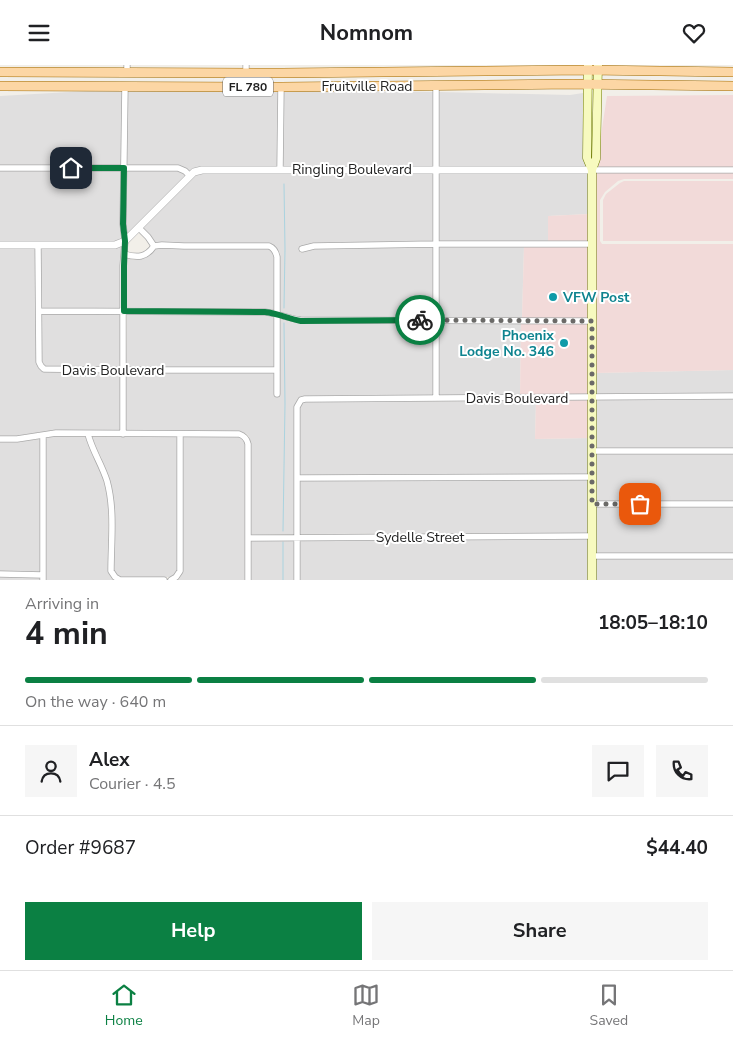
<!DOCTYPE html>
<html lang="en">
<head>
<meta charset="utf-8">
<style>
  :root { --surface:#fff; --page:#f6f6f6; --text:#202124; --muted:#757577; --line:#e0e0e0; --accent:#0b8043 }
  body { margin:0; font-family:"Nunito Sans",sans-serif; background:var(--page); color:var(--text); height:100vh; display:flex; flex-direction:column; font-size:19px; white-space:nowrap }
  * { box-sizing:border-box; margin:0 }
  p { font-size:16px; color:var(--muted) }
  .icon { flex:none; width:28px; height:28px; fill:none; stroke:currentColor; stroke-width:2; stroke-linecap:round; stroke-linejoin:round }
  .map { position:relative; height:515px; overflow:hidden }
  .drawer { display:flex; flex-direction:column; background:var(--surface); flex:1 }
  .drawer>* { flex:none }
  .pin { position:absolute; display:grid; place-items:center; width:42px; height:42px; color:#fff; margin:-21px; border-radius:10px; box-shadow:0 2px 8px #0006 }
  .courier { position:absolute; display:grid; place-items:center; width:50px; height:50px; margin:-25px; border:4px solid #0b8043; border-radius:50%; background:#fff; color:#222; box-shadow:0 1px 6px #0007 }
  .headline em { font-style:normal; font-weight:700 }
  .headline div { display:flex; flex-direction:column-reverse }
  .headline { display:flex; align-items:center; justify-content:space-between; height:85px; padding:0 25px }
  h1 { font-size:32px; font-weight:700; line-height:38px }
  .bar { display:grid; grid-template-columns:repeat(4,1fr); gap:8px 5px; align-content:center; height:60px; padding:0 25px }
  .bar i { height:6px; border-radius:4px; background:var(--line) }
  .bar .current { background:var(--accent) }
  .bar p { grid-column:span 4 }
  .line { display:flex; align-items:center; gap:12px; padding:0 25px; border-top:1px solid var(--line) }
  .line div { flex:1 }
  .round { display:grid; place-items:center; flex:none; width:52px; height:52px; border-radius:0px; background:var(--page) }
  .button { display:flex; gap:10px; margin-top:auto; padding:10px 25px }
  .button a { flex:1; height:58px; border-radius:0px; background:var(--accent); color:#fff; font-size:20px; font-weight:700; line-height:58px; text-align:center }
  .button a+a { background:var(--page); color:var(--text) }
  header { display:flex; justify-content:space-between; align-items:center; height:65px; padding:0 25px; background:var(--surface); font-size:22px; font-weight:700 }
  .tab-bar { display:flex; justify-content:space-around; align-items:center; height:70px; border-top:1px solid var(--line); background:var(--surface); font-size:14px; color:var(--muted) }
  .tab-bar a { display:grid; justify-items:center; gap:2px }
  .tab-bar .current { color:var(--accent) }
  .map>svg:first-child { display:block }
  .residential { fill:#e0dfdf }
  .commercial { fill:#f2dad9 }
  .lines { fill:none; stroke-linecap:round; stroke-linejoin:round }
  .stream { stroke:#aad3df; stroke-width:1 }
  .minor-casing { stroke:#a9a9a9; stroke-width:7 }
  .tertiary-casing { stroke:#a9a9a9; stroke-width:8 }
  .secondary-casing { stroke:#707d05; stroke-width:9 }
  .primary-casing { stroke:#a06b00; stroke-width:10 }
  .minor { stroke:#fff; stroke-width:5.5 }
  .tertiary { stroke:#fff; stroke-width:7 }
  .secondary { stroke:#f7fabf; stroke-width:8 }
  .primary { stroke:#fcd6a4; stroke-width:9 }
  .done { stroke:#6b6a68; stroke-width:5; stroke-dasharray:0 9 }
  .route { stroke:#0b8043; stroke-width:6 }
  .culture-dot { fill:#0f9aa8; stroke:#fff; stroke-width:2 }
  .labels { text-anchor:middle; stroke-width:4; stroke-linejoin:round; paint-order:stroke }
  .shield { fill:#fff; stroke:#646464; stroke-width:1 }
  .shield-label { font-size:12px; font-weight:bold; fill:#222 }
  .street-label { font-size:14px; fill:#222; stroke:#fff }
  .culture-label { font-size:14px; font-weight:bold; fill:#0d838f; stroke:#fff; text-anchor:start }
</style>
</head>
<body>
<header><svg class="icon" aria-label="menu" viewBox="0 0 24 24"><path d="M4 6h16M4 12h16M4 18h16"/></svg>Nomnom<svg class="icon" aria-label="heart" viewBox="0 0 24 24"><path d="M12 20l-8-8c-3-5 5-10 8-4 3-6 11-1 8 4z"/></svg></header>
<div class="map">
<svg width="733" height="515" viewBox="0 0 733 515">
  <rect width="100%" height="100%" fill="#f2efe9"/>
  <path class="residential" d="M122,24v76h-122v-69z
    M127,24l151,1 -1,76h-63l-12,1 -12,5 -4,-4 -8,-3h-51z
    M283,25l150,2v74h-150z
    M439,27l131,3 13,-2v62h1l4,12 -150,-1z
    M0,106h122v68l-8,3h-114z
    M127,106h51l5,2 3,3 -59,59 -1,-11z
    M433,107v69l-119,2 -15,4 1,6 15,-4 118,-2v70l-131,1 -9,-2 -14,-4 1,-55 -1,-6 -6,-6 -4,-2h-113l-13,-15 48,-50 11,-5z
    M438,107l150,1 1,41 -41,2v25h-110z
    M122,180l-1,63h-80v-60z
    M438,182h86l-2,71 -84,-1z
    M0,183h36v114l2,4 5,5 4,1 74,1v58l-65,-1 -39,6h-17z
    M162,183l22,1h85l2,1 3,8v52l-9,-1 -138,-1v-50l6,2 9,-1 8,-4 6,-6z
    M41,249h81l-1,53 -76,-1 -3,-5z
    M127,249l138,1 9,1v51h-148z
    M279,253l12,4 10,1h132l1,72 -129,1h-4l-3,2 -4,9v127l-43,1v-91l-2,-7 -2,-3 -8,-3h-113v-58h148v24h5z
    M438,258l83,1 -1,71h-81z
    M733,305v23l-138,1v-21z
    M733,334v49h-138v-48z
    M536,336l-1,38 55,-1v36l-290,1v-68l2,-4 2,-1z
    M56,371l30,1 2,7 13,27 6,24 1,10 1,67 2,6 3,2h-68v-142z
    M92,372h85v134l-4,5 -3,1h-50l-5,-4 -1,-3v-56l-5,-33 -8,-24 -8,-15z
    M182,372h57l5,3 1,2v138h-67l2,-2 2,-7z
    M40,374v133l-40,-1v-129h17z
    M595,389h138v47h-138z
    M590,415v53l-290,1v-53z
    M595,442h138v46h-138z
    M590,474v41h-290v-40z
    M294,475v40h-43v-39z
    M595,494h138v21h-138z
    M0,512l40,1v2h-40z"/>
  <path class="commercial" d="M733,30v72h-137l11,-71z
    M595,108h138v6h-109l-6,2 -13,11 -5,8v41l2,3h131v126l-138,3z
    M624,116h109v60h-130v-41l3,-6 14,-11z
    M589,149v27h-41v-25z
    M524,182h65l1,71h-68z
    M521,259h69v70l-70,1z
    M590,335v38l-55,1 1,-38z"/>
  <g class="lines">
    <path class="stream" d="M284,243l1,-59 -1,-65
      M283,466l2,-127 -1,-81
      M283,477v38"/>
    <g class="minor-casing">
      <path id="minor" d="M127,0v8
        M246,8v-8
        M436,21v312
        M0,103h178l7,3 5,5
        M280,104l1,-82
        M592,105h141
        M139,163l9,9 6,9
        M38,180l1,117 2,4 3,3 80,1h153
        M302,184l12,-3 122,-2h156
        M124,189c13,4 22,4 30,-8l8,-1 22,1h85c5,2 7,6 8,11v137
        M39,246l226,1c12,1 24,7 36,8l291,1
        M88,369c4,16 14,31 19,47 8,29 4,60 4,90l4,6 5,3h44
        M123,369v-168l2,-25 -2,-17 2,-138
        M43,370v145
        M0,374h17l39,-6 183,1c6,2 8,5 9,10v136
        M593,386h140
        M297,413l295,-1
        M592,439h141
        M248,473l344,-2
        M592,491h141
        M0,509l43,1
        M171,515l5,-3 4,-6v-137
        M297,515v-173l4,-7 4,-1 428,-3"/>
    </g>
    <g class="tertiary-casing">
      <path id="tertiary" d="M0,180h115l10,-4 69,-69 8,-2h390"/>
    </g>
    <g class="secondary-casing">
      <path id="secondary" d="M588,0l-1,93 5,12
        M592,515v-410l4,-11 2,-94"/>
    </g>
    <g class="primary-casing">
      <path id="primary" d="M0,7l282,1 306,-3 145,2
        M0,21l281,1 292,-3 160,2"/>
    </g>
    <use href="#minor" class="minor"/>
    <use href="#tertiary" class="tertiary"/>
    <use href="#secondary" class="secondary"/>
    <use href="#primary" class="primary"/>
  </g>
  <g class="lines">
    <path class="done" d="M420,255l172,1v183h48"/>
    <path class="route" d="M71,103h53l-1,56 2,17 -1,25v45l141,1c12,1 24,7 36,9l119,-1"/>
  </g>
  <g class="culture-dot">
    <circle cx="553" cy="232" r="5"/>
    <circle cx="564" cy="278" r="5"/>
  </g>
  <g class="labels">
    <rect class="shield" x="223" y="12.5" width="50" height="19" rx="4"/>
    <g class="shield-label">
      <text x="248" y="26">FL 780</text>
    </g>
    <g class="street-label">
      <text x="367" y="26">Fruitville Road</text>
      <text x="352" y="109">Ringling Boulevard</text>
      <text x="113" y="310">Davis Boulevard</text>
      <text x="517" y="338">Davis Boulevard</text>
      <text x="420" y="477">Sydelle Street</text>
    </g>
    <g class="culture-label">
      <text x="563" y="237">VFW Post</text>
      <text x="554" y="275" text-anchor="end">Phoenix<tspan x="554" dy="16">Lodge No. 346</tspan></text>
    </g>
  </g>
</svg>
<div class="pin" style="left:640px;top:439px;background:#ea580c"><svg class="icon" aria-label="bag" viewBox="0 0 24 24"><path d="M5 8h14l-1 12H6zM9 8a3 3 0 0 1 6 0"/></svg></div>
<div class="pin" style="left:71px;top:103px;background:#1f2937"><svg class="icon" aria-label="home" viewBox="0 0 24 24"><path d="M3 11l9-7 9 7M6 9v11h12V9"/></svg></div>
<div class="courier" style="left:420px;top:255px"><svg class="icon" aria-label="bike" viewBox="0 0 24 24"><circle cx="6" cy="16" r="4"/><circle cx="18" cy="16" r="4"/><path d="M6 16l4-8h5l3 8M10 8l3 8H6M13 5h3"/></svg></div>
</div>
<section class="drawer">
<div class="headline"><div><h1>4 min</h1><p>Arriving in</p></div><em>18:05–18:10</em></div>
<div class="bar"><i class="current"></i><i class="current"></i><i class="current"></i><i></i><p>On the way · 640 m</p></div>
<div class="line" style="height:90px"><a class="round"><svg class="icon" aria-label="person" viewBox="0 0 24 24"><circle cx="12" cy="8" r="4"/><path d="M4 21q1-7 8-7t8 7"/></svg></a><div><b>Alex</b><p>Courier · 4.5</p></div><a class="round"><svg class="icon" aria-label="chat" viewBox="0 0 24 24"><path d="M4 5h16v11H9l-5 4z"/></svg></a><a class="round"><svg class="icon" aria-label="phone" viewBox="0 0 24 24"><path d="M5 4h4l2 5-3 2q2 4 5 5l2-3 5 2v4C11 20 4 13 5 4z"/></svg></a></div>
<div class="line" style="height:65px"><div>Order #9687</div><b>$44.40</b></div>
<div class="button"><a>Help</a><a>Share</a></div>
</section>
<nav class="tab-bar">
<a class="current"><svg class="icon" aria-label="home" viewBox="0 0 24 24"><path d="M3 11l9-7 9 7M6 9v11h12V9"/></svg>Home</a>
<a><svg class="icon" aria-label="map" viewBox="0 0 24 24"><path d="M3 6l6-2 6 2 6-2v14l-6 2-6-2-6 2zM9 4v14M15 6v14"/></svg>Map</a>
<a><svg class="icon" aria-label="saved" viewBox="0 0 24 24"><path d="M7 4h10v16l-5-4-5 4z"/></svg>Saved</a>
</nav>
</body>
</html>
